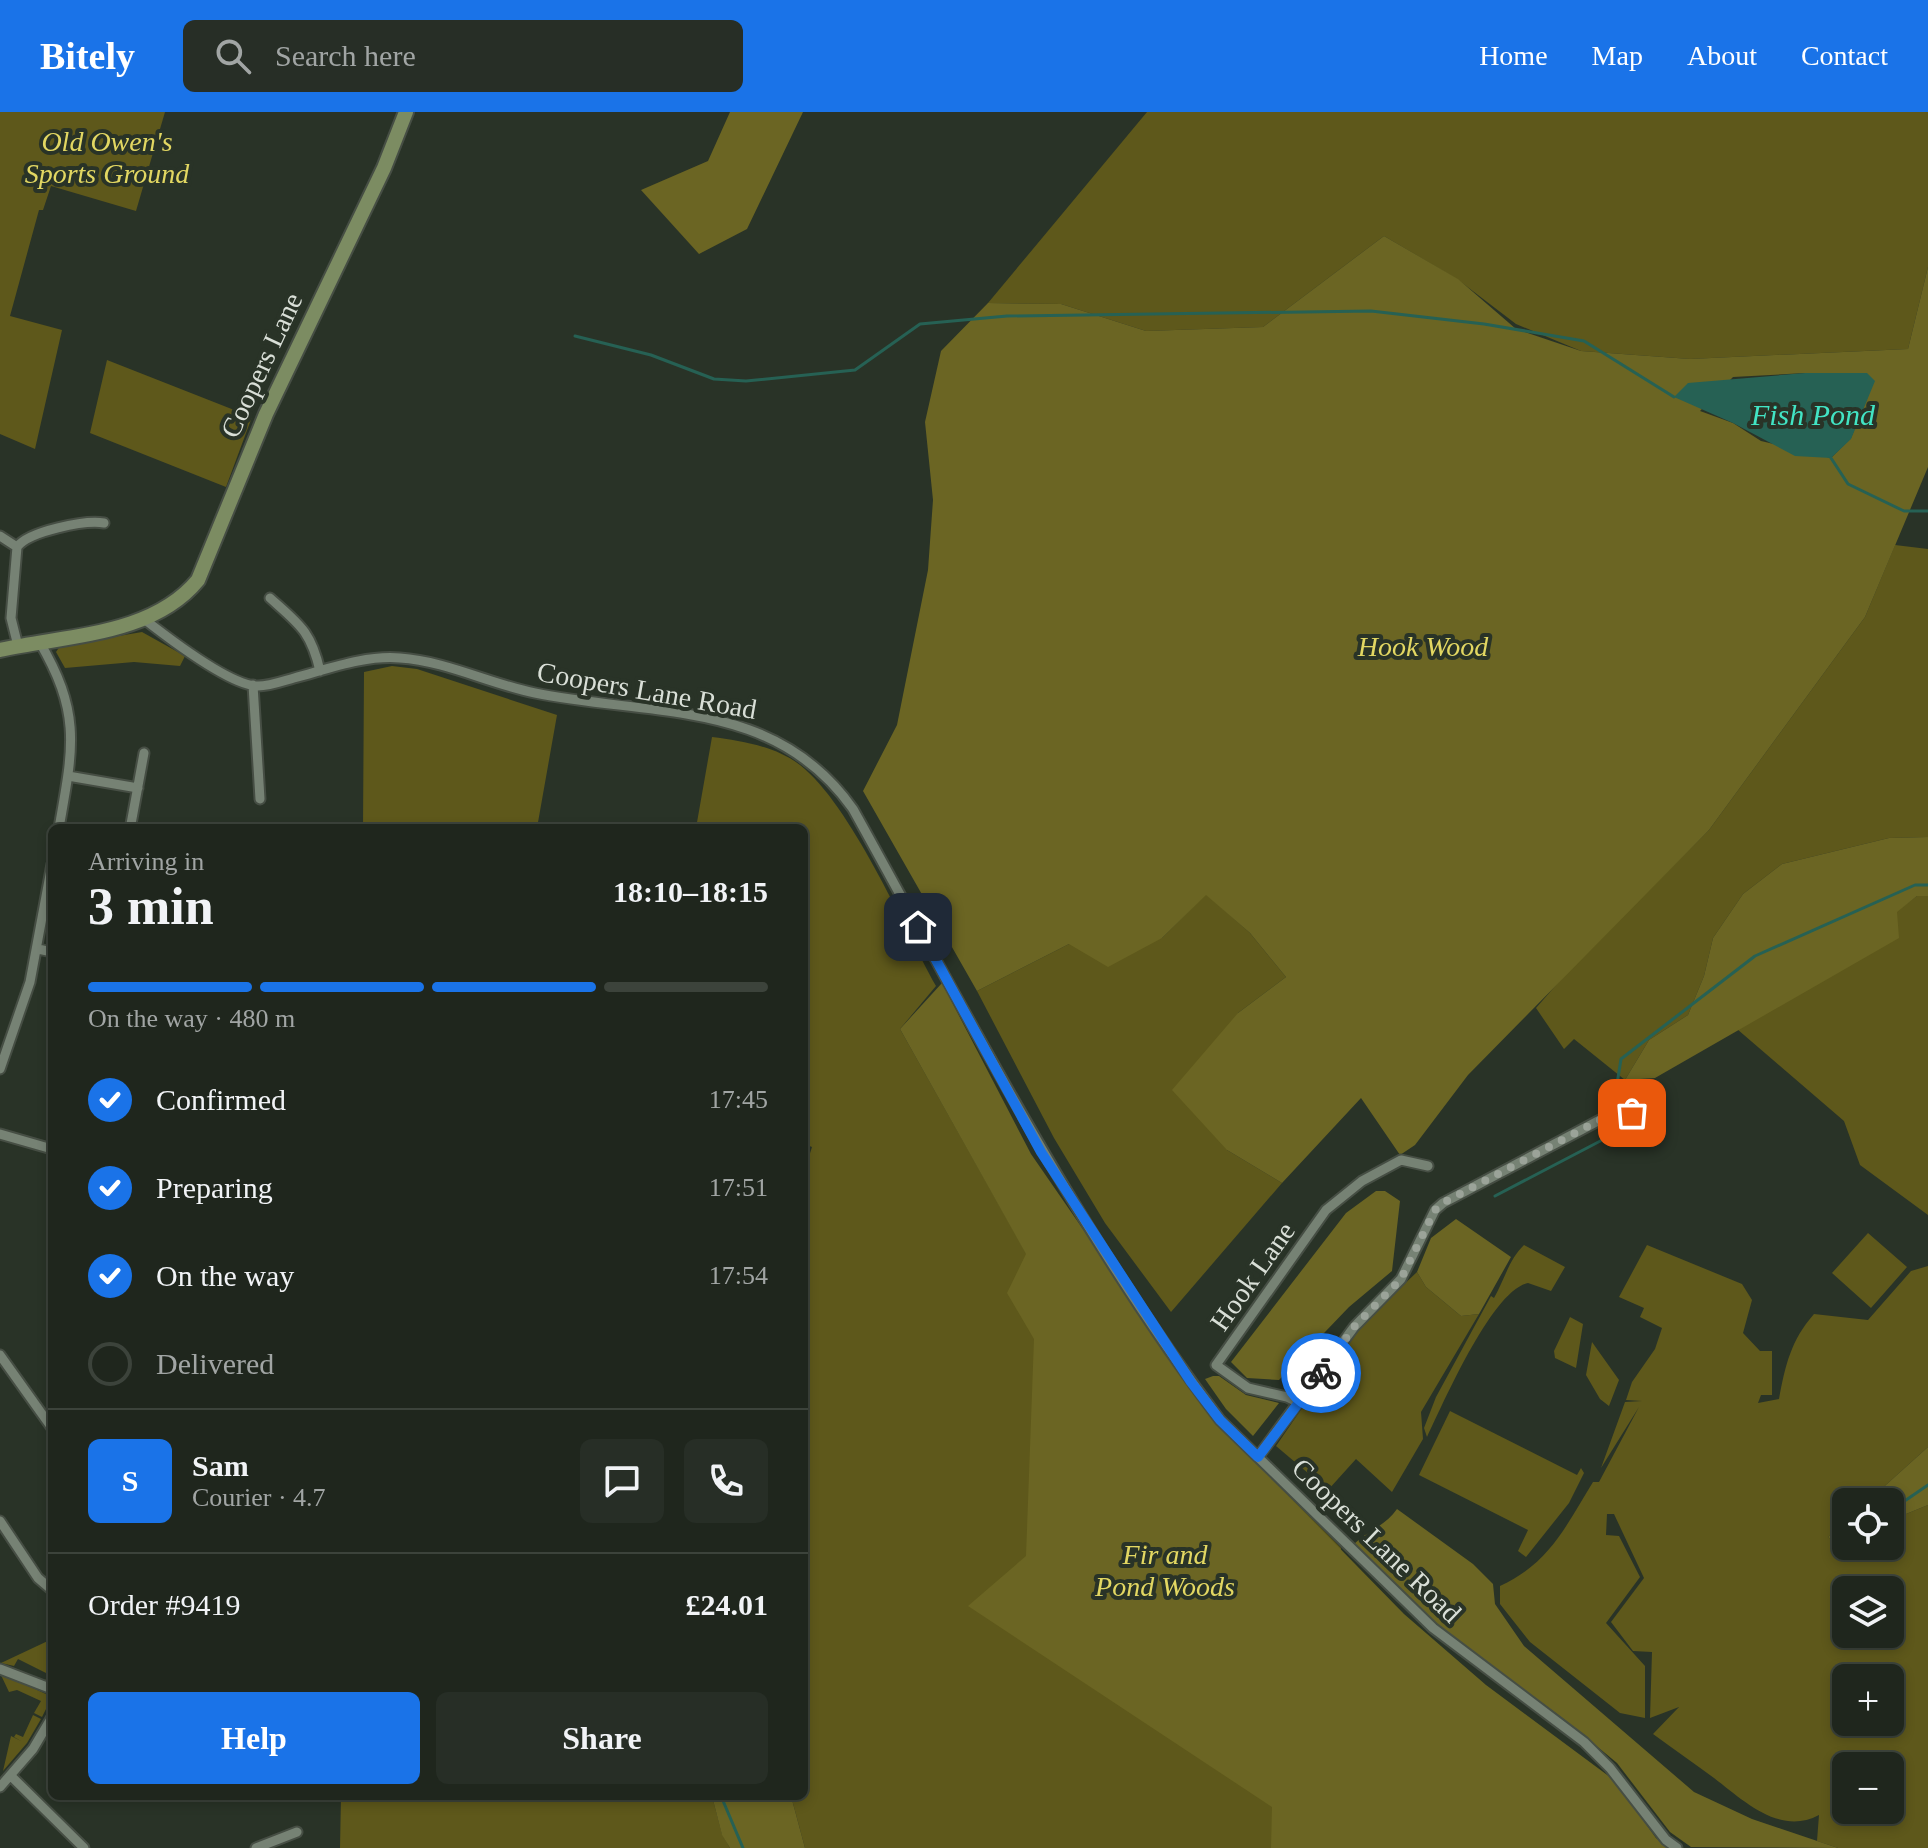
<!DOCTYPE html>
<html lang="en">
<head>
<meta charset="utf-8">
<style>
  :root { --surface:#1f261d; --page:#272e26; --text:#f1f3f6; --muted:#a1a5a4; --line:#3c433b; --accent:#1a73e8 }
  body { margin:0; font-family:Georgia,serif; background:var(--page); color:var(--text); height:100vh; display:flex; flex-direction:column; font-size:30px; white-space:nowrap }
  * { box-sizing:border-box; margin:0 }
  p { font-size:26px; color:var(--muted) }
  .icon { flex:none; width:44px; height:44px; fill:none; stroke:currentColor; stroke-width:2; stroke-linecap:round; stroke-linejoin:round }
  .map { position:relative; flex:1; overflow:hidden }
  .sheet { position:absolute; left:48px; top:712px; width:760px; height:976px; display:flex; flex-direction:column; background:var(--surface); border-radius:12px; box-shadow:0 4px 12px #0003,0 0 0 2px var(--line) }
  .sheet>* { flex:none }
  .tools { position:absolute; left:1832px; top:1376px; display:grid; gap:16px }
  .tools a { display:grid; place-items:center; width:72px; height:72px; border-radius:12px; background:var(--surface); box-shadow:0 4px 12px #0003,0 0 0 2px var(--line); font-size:40px }
  .pin { position:absolute; display:grid; place-items:center; width:68px; height:68px; color:#fff; margin:-34px; border-radius:16px; box-shadow:0 4px 12px #0006 }
  .courier { position:absolute; display:grid; place-items:center; width:80px; height:80px; margin:-40px; border:6px solid #1a73e8; border-radius:50%; background:#fff; color:#222; box-shadow:0 2px 10px #0007 }
  .headline em { font-style:normal; font-weight:700 }
  .headline div { display:flex; flex-direction:column-reverse }
  .headline { display:flex; align-items:center; justify-content:space-between; height:136px; padding:0 40px }
  h1 { font-size:52px; font-weight:700; line-height:60px }
  .bar { display:grid; grid-template-columns:repeat(4,1fr); gap:12px 8px; align-content:center; height:96px; padding:0 40px }
  .bar i { height:10px; border-radius:6px; background:var(--line) }
  .bar .current { background:var(--accent) }
  .bar p { grid-column:span 4 }
  .line { display:flex; align-items:center; gap:20px; padding:0 40px; border-top:2px solid var(--line) }
  .line div { flex:1 }
  .round { display:grid; place-items:center; flex:none; width:84px; height:84px; border-radius:12px; background:var(--page) }
  ol { padding:0 40px; list-style:none }
  li { display:flex; align-items:center; gap:24px; height:88px }
  li p { margin-inline-start:auto }
  li .icon { padding:8px; border-radius:50%; background:var(--accent); color:#fff; stroke-width:4 }
  li:last-child { color:var(--muted) }
  li i { width:44px; height:44px; border:4px solid var(--line); border-radius:50% }
  .action { display:flex; gap:16px; margin-top:auto; padding:16px 40px }
  .action a { flex:1; height:92px; border-radius:12px; background:var(--accent); color:#fff; font-size:32px; font-weight:700; line-height:92px; text-align:center }
  .action a+a { background:var(--page); color:var(--text) }
  header { display:flex; align-items:center; gap:48px; box-sizing:border-box; height:112px; padding:0 40px; background:var(--accent); color:#fff }
  header strong { font-size:38px }
  nav { display:flex; gap:44px; margin-inline-start:auto; font-size:28px }
  .search { width:560px; height:72px; background:var(--page); display:flex; align-items:center; gap:20px; box-sizing:border-box; padding:0 28px; border-radius:12px; color:var(--muted); font-size:30px }
  .map>svg:first-child { display:block }
  .green { fill:#5e581b; fill-rule:evenodd }
  .forest { fill:#6b6523; fill-rule:evenodd }
  .water { fill:#266154 }
  .lines { fill:none; stroke-linecap:round; stroke-linejoin:round }
  .stream { stroke:#266154; stroke-width:3 }
  .minor-casing { stroke:#464e44; stroke-width:13 }
  .secondary-casing { stroke:#464e44; stroke-width:18 }
  .minor { stroke:#768274; stroke-width:9 }
  .secondary { stroke:#7c8c62; stroke-width:14 }
  .done { stroke:#9ba399; stroke-width:8; stroke-dasharray:0 14.4 }
  .route { stroke:#1a73e8; stroke-width:10 }
  .labels { text-anchor:middle; stroke-width:8; stroke-linejoin:round; paint-order:stroke }
  .park-label { font-size:28px; font-style:italic; fill:#e2d762; stroke:#293327 }
  .street-label { font-size:28px; fill:#d9dfd7; stroke:#293327 }
  .water-label { font-size:30px; font-style:italic; fill:#42e4c4; stroke:#293327 }
</style>
</head>
<body>
<header>
<strong>Bitely</strong>
<div class="search"><svg class="icon" aria-label="search" viewBox="0 0 24 24"><circle cx="10" cy="10" r="6"/><path d="M15 15l6 6"/></svg>Search here</div>
<nav><a>Home</a><a>Map</a><a>About</a><a>Contact</a></nav>
</header>
<div class="map">
<svg width="1928" height="1736" viewBox="0 0 1928 1736">
  <rect width="100%" height="100%" fill="#293327"/>
  <path class="green" d="M0,0h165l-29,99 -85,-25 -8,24h-4l-29,106 52,14 -27,119 -35,-15z
    M1147,0h781v155l-20,82 -218,10 -109,-8 -65,-27 -59,-45 -73,-43 -121,91 -117,4 -85,-27 -73,-1z
    M107,248l145,57 -26,70 -136,-54z
    M1895,433l33,4v288l-39,1 -107,26 -39,30 -30,44 -9,38 -16,39 -39,25 -24,40 -51,-41 -10,10 -28,-41 42,-48 131,-130 156,-213z
    M142,520l43,24 -5,10 -46,-4 -69,6 -9,-16 4,-6z
    M392,554l25,3 140,46 -20,113h-174l1,-156z
    M712,625c30,4 63,9 88,28 51,40 103,161 136,221l-36,43 126,224 153,118 38,52 124,125 14,300h-550l-14,-52h13v-624l8,-25 -8,-3v-316h-108z
    M1206,782l44,39 36,44 -48,36 -11,137 55,33 -111,129 -66,-89 -51,-85 -77,-147 92,-47 93,-6z
    M1917,784h11v319l-68,-50 -16,-44 -107,-92z
    M1868,1121l39,34 -36,41 -39,-35z
    M1524,1133l41,22 -14,24 -23,-8c-36,7 -85,121 -101,154l-3,-9 12,-31 55,-101 3,2c10,-17 15,-39 30,-53z
    M1647,1133l95,39 10,16 -9,33 17,18h12v44h-11l-3,8 21,-4c6,-33 12,-59 35,-85l54,6 43,-49 17,-5v181l-61,55h-21v19l-18,16 28,21 13,-12h21v-18l16,-14 22,-9v343h-90l-21,-7 2,-26c-39,21 -75,-14 -105,-37 -20,-15 -41,-29 -61,-44l26,-27 -29,11 2,-66 -19,-1 -22,-29 33,-44 -30,-64h-7l-1,21 13,1 21,41 -34,46 39,43v52l-25,-5 -90,-71 -30,-38v-18c50,-23 65,-59 93,-104h6l40,-75 -38,61 24,-66 17,-1 -16,-1 6,-18 23,-33 7,-21 -22,-11 4,-9 -25,-11zM1846,1478h44v44h-44zM1846,1566h44v44h-44zM1846,1654h44v44h-44z
    M1417,1160l9,15 35,29 18,-2 -58,98 2,27 -31,53 -36,-33 -28,31 -52,-44 79,-115z
    M1570,1205l13,7 -7,44 -21,-10 -1,-7z
    M1592,1230l27,38 -10,26 -9,-7 -14,-24z
    M1450,1299l127,64 4,-7 3,5 -15,30 -43,54 -8,-6 10,-21 -109,-55z
    M52,1527v44l-7,-2 3,-7 -30,-15 -4,7 -13,-3z
    M0,1561l46,21 2,11 -6,12 -8,-4 7,-12 -24,-11 -8,2z
    M33,1603l8,4 -14,24 -24,28 8,-35 10,5 -7,-4 2,-3 7,3z
    M341,1684h371l10,38 8,14h-390z"/>
  <path class="forest" d="M730,0h73l-56,117 -48,25 -58,-64 67,-29z
    M1384,124l74,43 58,50 65,22 109,8 218,-10 20,-82v200l-63,150 -156,213 -241,245 -53,70 -15,10 -39,-57 -79,85 -55,-33 -55,-60 66,-77 48,-36 -36,-44 -44,-38 -44,43 -54,29 -39,-23 -92,47 -114,-200 34,-66 31,-155 5,-70 -8,-78 16,-71 47,-48 73,1 85,27 117,-4zM1805,261l69,8 -23,57 -20,20 -70,-17 -28,-18 -33,-12 33,-34z
    M1928,725v59h-11l-20,16 2,26 -244,140 -30,2 24,-40 39,-25 16,-39 9,-38 30,-44 39,-30 107,-26z
    M942,871l89,171 186,269 187,191 82,71 128,95 42,58 13,10h-398l1,-41 -304,-201 58,-50 8,-217 -27,-46 19,-39 -126,-225z
    M1376,1079h9l15,10 -8,70 -43,36 -70,73 -32,-2 -16,-16 115,-149z
    M1456,1107l55,38 -32,57 -18,2 -35,-29 -9,-15 14,-34z
    M1213,1264h6l27,19 33,8 -26,33 -27,-27 -21,-30z
    M1928,1335v58l-22,9 -16,14v-26h-23z
    M1397,1397l76,55 20,20 2,20 29,42 170,146 58,27 86,29 -147,-1 -21,-15 -53,-69 -52,-43 -129,-95 -82,-81c15,-14 31,-18 43,-35z
    M1846,1409v25h23l-14,12 -27,-21z
    M712,1684h79l14,52h-75l-8,-13z"/>
  <path class="water" d="M1805,261h62l8,8 -24,58 -20,19 -36,-2 -62,-33 -59,-26 14,-14z"/>
  <g class="lines">
    <path class="stream" d="M575,224l76,19 63,24 32,2 109,-11 65,-46 87,-8 364,-5 113,13 100,17 90,56
      M1831,346l17,26 56,27h24
      M1613,997l8,-50 134,-103 160,-71h13
      M1495,1084l113,-59 3,-21
      M1890,1399l38,-26
      M721,1684l22,52"/>
    <g class="minor-casing">
      <path id="minor" d="M0,424l17,11
        M270,486c29,26 41,33 50,73
        M144,507c23,18 86,67 114,67 12,0 25,-5 36,-8 34,-9 71,-23 106,-20 46,3 90,26 135,35 118,24 240,5 318,116 115,207 223,421 367,611l213,208 151,114 26,26 56,72 11,8
        M39,529c43,73 34,107 20,187
        M18,534l-7,-28 6,-71c12,-16 68,-27 87,-24
        M253,573l7,114
        M68,664l70,12
        M131,712l13,-71
        M38,837l14,3
        M0,957l30,-87 22,-118
        M0,1022l52,15
        M0,1243l52,73
        M1299,1291l-12,-6 -39,-9 -32,-23 110,-155 36,-29 39,-21 27,6
        M1258,1345l96,-130 47,-48 34,-69 8,-7 172,-91 17,1 16,7
        M0,1409l38,57 14,12
        M0,1557l52,20
        M12,1665l72,71
        M0,1675l33,-38 19,-32
        M256,1736l41,-16"/>
    </g>
    <g class="secondary-casing">
      <path id="secondary" d="M0,538c66,-15 152,-14 198,-70l68,-166 118,-246 22,-56"/>
    </g>
    <use href="#minor" class="minor"/>
    <use href="#secondary" class="secondary"/>
  </g>
  <g class="lines">
    <path class="done" d="M1321,1261l33,-46 47,-48 34,-69 8,-7 172,-91 17,1"/>
    <path class="route" d="M918,815l123,225 150,230 29,38 38,37 63,-84"/>
  </g>
  <g class="labels">
    <g class="park-label">
      <text x="107" y="39">Old Owen's<tspan x="107" dy="32">Sports Ground</tspan></text>
      <text x="1423" y="544">Hook Wood</text>
      <text x="1165" y="1452">Fir and<tspan x="1165" dy="32">Pond Woods</tspan></text>
    </g>
    <g class="street-label">
      <text transform="translate(261 253) rotate(-65)" y="10">Coopers Lane</text>
      <text transform="translate(647 578) rotate(10)" y="10">Coopers Lane Road</text>
      <text transform="translate(1252 1164) rotate(-55)" y="10">Hook Lane</text>
      <text transform="translate(1377 1428) rotate(44)" y="10">Coopers Lane Road</text>
    </g>
    <g class="water-label">
      <text x="1813" y="313">Fish Pond</text>
    </g>
  </g>
</svg>
<div class="tools">
<a><svg class="icon" aria-label="locate" viewBox="0 0 24 24"><circle cx="12" cy="12" r="6"/><path d="M12 2v4M12 18v4M2 12h4M18 12h4"/></svg></a>
<a><svg class="icon" aria-label="layers" viewBox="0 0 24 24"><path d="M12 4l9 5-9 5-9-5zM3 14l9 5 9-5"/></svg></a>
<a>+</a>
<a>−</a>
</div>
<div class="pin" style="left:1632px;top:1001px;background:#ea580c"><svg class="icon" aria-label="bag" viewBox="0 0 24 24"><path d="M5 8h14l-1 12H6zM9 8a3 3 0 0 1 6 0"/></svg></div>
<div class="pin" style="left:918px;top:815px;background:#1f2937"><svg class="icon" aria-label="home" viewBox="0 0 24 24"><path d="M3 11l9-7 9 7M6 9v11h12V9"/></svg></div>
<div class="courier" style="left:1321px;top:1261px"><svg class="icon" aria-label="bike" viewBox="0 0 24 24"><circle cx="6" cy="16" r="4"/><circle cx="18" cy="16" r="4"/><path d="M6 16l4-8h5l3 8M10 8l3 8H6M13 5h3"/></svg></div>
<section class="sheet">
<div class="headline"><div><h1>3 min</h1><p>Arriving in</p></div><em>18:10–18:15</em></div>
<div class="bar"><i class="current"></i><i class="current"></i><i class="current"></i><i></i><p>On the way · 480 m</p></div>
<ol>
<li><svg class="icon" aria-label="check" viewBox="0 0 24 24"><path d="M5 12l5 5 9-10"/></svg>Confirmed<p>17:45</p></li>
<li><svg class="icon" aria-label="check" viewBox="0 0 24 24"><path d="M5 12l5 5 9-10"/></svg>Preparing<p>17:51</p></li>
<li><svg class="icon" aria-label="check" viewBox="0 0 24 24"><path d="M5 12l5 5 9-10"/></svg>On the way<p>17:54</p></li>
<li><i></i>Delivered</li>
</ol>
<div class="line" style="height:144px"><b class="round" style="background:var(--accent);color:#fff">S</b><div><b>Sam</b><p>Courier · 4.7</p></div><a class="round"><svg class="icon" aria-label="chat" viewBox="0 0 24 24"><path d="M4 5h16v11H9l-5 4z"/></svg></a><a class="round"><svg class="icon" aria-label="phone" viewBox="0 0 24 24"><path d="M5 4h4l2 5-3 2q2 4 5 5l2-3 5 2v4C11 20 4 13 5 4z"/></svg></a></div>
<div class="line" style="height:104px"><div>Order #9419</div><b>£24.01</b></div>
<div class="action"><a>Help</a><a>Share</a></div>
</section>
</div>
</body>
</html>
